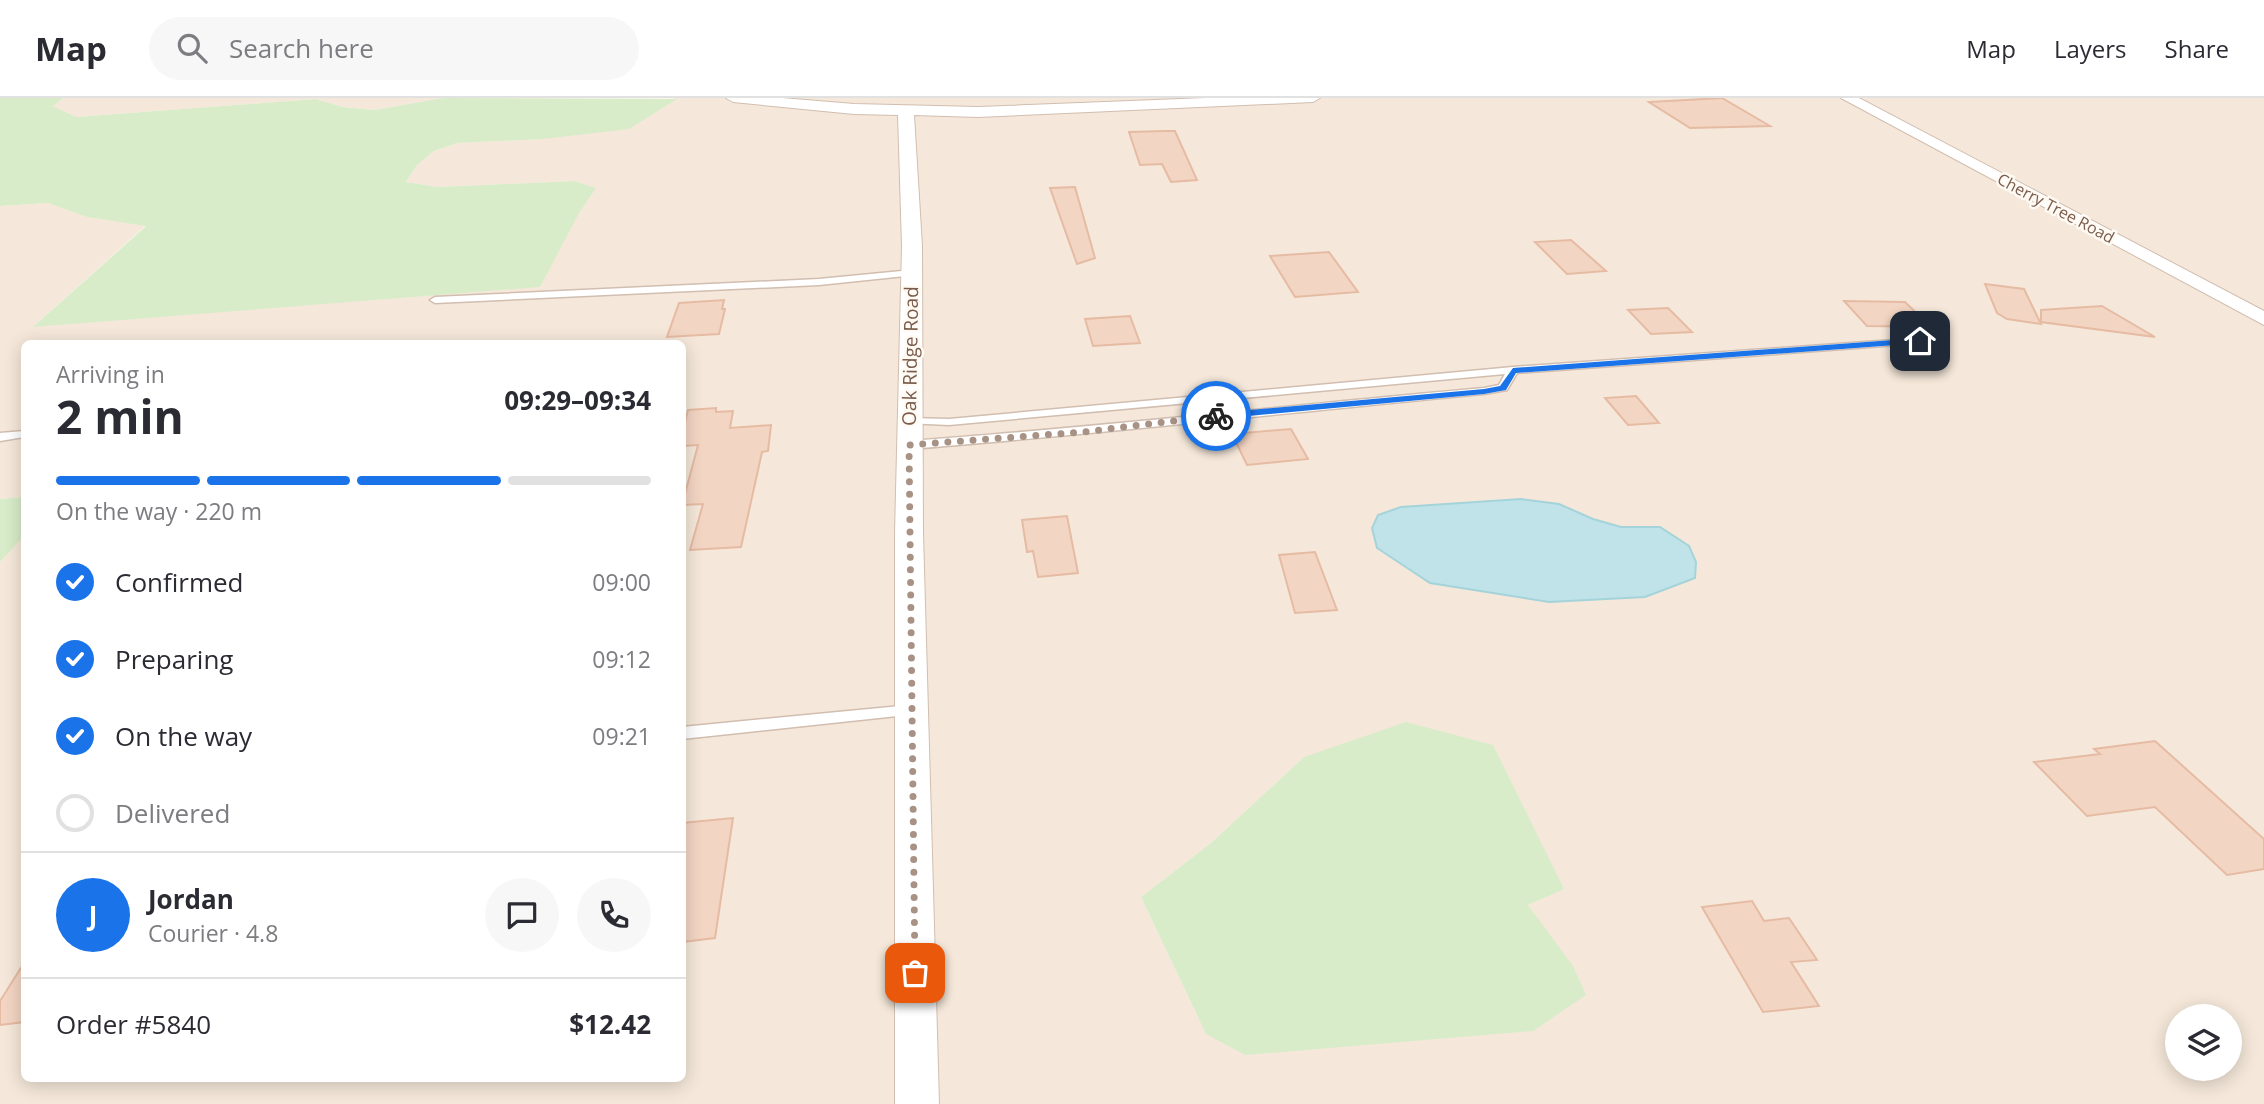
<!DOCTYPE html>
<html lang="en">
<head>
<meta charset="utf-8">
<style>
  :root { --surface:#fff; --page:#f7f7f7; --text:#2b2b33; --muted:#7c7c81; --line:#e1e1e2; --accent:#1a73e8 }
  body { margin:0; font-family:"Open Sans",sans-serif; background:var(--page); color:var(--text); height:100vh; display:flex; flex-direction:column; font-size:26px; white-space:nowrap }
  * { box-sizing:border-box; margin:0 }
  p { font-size:23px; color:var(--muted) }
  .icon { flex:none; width:38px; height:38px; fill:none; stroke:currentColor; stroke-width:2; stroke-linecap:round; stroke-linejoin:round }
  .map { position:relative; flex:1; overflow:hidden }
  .drawer { position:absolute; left:21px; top:242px; width:665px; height:742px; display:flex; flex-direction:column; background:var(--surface); border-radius:10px; box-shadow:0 4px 18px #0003 }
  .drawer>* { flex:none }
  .fabs { position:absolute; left:2165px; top:906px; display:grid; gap:14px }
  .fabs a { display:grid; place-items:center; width:77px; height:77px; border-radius:50%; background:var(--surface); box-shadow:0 4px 18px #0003; font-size:35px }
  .pin { position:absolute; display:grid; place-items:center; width:60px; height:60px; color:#fff; margin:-30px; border-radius:14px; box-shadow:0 4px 10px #0006 }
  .courier { position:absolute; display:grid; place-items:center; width:70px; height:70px; margin:-35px; border:5px solid #1a73e8; border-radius:50%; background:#fff; color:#222; box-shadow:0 2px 9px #0007 }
  .headline em { font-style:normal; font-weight:700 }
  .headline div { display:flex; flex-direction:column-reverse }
  .headline { display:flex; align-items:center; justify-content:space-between; height:119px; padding:0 35px }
  h1 { font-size:46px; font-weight:700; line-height:52px }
  .bar { display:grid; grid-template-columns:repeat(4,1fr); gap:10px 7px; align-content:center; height:84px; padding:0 35px }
  .bar i { height:9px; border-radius:5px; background:var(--line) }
  .bar .selected { background:var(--accent) }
  .bar p { grid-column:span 4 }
  .line { display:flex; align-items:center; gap:18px; padding:0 35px; border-top:2px solid var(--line) }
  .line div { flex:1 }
  .round { display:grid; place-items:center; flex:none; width:74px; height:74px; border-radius:37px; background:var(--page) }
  ol { padding:0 35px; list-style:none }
  li { display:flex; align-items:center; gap:21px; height:77px }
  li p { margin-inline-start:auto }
  li .icon { padding:7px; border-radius:50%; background:var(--accent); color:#fff; stroke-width:4 }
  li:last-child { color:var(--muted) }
  li i { width:38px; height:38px; border:4px solid var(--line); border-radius:50% }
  header { display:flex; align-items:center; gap:42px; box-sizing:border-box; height:98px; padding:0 35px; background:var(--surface); border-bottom:2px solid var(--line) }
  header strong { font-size:33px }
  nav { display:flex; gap:38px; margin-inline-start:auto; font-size:24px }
  .search { width:490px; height:63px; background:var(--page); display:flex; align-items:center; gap:18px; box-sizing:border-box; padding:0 24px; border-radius:38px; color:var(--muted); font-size:26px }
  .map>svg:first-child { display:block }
  .residential { fill:#f5e8da; fill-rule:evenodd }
  .green { fill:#d8ecc9 }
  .water { fill:#bfe3e8; stroke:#a5d3da; stroke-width:2 }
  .building { fill:#f3d5c3; stroke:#e6bba3; stroke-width:2 }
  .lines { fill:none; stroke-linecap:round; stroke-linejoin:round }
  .service-casing { stroke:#d1beb0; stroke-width:3 }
  .minor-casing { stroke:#d1beb0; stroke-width:2 }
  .service { fill:#fff; fill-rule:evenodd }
  .minor { fill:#fff; fill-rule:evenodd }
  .route { fill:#1a73e8 }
  .done { stroke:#a89285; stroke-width:7; stroke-dasharray:0 12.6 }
  .labels { text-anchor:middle; stroke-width:5; stroke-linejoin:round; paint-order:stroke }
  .far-street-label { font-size:16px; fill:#7a5c4d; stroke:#fffaf3 }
  .street-label { font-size:19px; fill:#7a5c4d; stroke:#fffaf3 }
</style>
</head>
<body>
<header>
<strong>Map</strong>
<div class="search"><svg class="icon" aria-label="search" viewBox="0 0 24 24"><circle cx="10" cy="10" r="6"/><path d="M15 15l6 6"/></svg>Search here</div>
<nav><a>Map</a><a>Layers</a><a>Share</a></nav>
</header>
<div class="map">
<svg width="2264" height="1006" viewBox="0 0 2264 1006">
  <rect width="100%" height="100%" fill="#fdf6ec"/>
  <path class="residential" d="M63,0h380l-69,12 -31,-3 -27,-8 -240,18 -24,-11z
    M671,0h1593v1006h-2264v-542l24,-26v542h658v-735h-658v154l-24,2v-293l49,-3 38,14 59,8 -112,101 545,-113 16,-25 -21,-7 -136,6 -32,-5 11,-17 17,-14 23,-8 86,-4 133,-40zM1521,401l38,5 34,15 28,8h39l-15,70 -244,-90zM1304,659l259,131 -35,17 18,27 -340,102 -65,-137 70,-54zM2177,919h53v52h-53z"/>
  <path class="green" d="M0,0h63l-10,8 23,11 240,-18 27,8 31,3 69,-12 234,1 -48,30 -86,10 -86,4 -23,8 -17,14 -11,17 32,5 136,-6 22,7 -17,25 -39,74 -507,40 113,-101 -59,-9 -39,-14 -48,3z
    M24,399v39l-24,26v-63z
    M1406,624l87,23 71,144 -36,16 45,61 13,29 -53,36 -288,24 -39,-21 -65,-137 70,-54 93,-86z"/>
  <path class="water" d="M1521,401l38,5 34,15 28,8h39l29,19 7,16 -1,16 -50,19 -96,5 -119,-19 -53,-35 -5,-20 6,-13 23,-8z"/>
  <path class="building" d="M1722,0l48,28 -80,2 -41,-26z
    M1165,33h10l22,49 -26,2 -9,-18 -22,1 -11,-33z
    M1075,89l20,71 -18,6 -27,-76z
    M1571,142l35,31 -39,3 -32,-32z
    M1329,154l29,40 -63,5 -25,-41z
    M1985,186l39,5 17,35 -34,-5 -10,-6z
    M724,202l-2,9h3l-6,25 -52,3 12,-34z
    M1844,203l61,1 26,25 -64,-1z
    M2102,208l53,31 -114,-15v-12z
    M1668,210l24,24 -41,2 -23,-24z
    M1130,218l10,27 -47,3 -8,-27z
    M1636,298l23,27 -31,2 -23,-27z
    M716,310v4l17,-1 -3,17 41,-3 -3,26 -6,1 -21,95 -51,3 13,-46 -21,1 16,-60 -16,1v-12l6,-24z
    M1291,331l17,30 -61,6 -15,-31z
    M1067,418l11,57 -40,4 -5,-26 -6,1 -5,-32z
    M1315,454l22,58 -42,3 -16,-58z
    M2155,643l109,98v30l-37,6 -72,-68 -68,9 -53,-54 66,-8 -6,-5z
    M733,720l-18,120 -33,4v-119z
    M1752,803l12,20 25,-3 28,42 -26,2 28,44 -56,6 -61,-105z
    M24,865v59l-24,3v-24z"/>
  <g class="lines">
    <g class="service-casing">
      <path id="service" d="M912,172l3,1v4l-96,10 -384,18 -5,-3 5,-3 384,-18z
        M1921,240l5,3 -1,2 -408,30 -10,17 -23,4c-192,18 -383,40 -575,55l-6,-4 6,-4c192,-14 383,-36 575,-53l15,-3 6,-11 -556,51 -44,-2 -2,-2 6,-3 40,1 564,-52z
        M24,333v6l-24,4v-8z
        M911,607l5,1 3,4 -3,4 -234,25v-12z"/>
    </g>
    <g class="minor-casing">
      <path id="minor" d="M726,0h56l72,6 124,3 228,-9h114l-7,4 -335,15 -64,-2 8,131 1,287 16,571h-44v-571l7,-287 -4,-131 -44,-1 -121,-12z
        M1841,0h18l405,213v14z"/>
    </g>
    <use href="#service" class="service"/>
    <use href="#minor" class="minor"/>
  </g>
  <path class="route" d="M1920,240l3,5 -407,30 -10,17 -22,4 -268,25 -4,-3 4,-3 268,-24 16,-3 13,-18z"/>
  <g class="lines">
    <path class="done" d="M915,875l-6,-528 174,-13 133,-16"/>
  </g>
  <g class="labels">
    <g class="far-street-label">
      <text transform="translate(2056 110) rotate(28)" y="6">Cherry Tree Road</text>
    </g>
    <g class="street-label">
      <text transform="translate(910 258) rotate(-89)" y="7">Oak Ridge Road</text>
    </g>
  </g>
</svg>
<div class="fabs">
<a><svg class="icon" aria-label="layers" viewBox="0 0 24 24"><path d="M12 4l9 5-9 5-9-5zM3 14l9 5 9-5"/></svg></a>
</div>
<div class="pin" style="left:915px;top:875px;background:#ea580c"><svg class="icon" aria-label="bag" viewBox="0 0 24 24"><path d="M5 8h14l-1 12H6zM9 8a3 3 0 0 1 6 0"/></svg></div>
<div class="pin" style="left:1920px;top:243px;background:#1f2937"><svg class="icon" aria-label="home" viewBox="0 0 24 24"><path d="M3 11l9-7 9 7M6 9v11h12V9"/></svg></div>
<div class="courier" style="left:1216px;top:318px"><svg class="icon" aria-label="bike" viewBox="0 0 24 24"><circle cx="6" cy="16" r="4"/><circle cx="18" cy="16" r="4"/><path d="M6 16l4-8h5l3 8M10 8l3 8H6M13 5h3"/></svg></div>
<section class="drawer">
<div class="headline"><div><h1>2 min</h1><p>Arriving in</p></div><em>09:29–09:34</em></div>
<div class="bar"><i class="selected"></i><i class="selected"></i><i class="selected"></i><i></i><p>On the way · 220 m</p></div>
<ol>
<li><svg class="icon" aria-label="check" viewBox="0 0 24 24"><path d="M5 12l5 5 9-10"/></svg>Confirmed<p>09:00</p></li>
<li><svg class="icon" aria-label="check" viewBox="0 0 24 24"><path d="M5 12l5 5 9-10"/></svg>Preparing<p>09:12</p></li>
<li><svg class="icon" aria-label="check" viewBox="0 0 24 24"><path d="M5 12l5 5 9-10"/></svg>On the way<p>09:21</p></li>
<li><i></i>Delivered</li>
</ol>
<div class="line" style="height:126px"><b class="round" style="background:var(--accent);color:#fff">J</b><div><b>Jordan</b><p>Courier · 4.8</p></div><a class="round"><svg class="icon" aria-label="chat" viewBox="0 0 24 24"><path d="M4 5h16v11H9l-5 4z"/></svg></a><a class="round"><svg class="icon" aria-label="phone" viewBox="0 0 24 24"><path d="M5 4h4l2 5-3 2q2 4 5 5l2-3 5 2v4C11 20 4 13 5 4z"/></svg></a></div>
<div class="line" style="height:91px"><div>Order #5840</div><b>$12.42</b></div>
</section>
</div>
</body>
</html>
